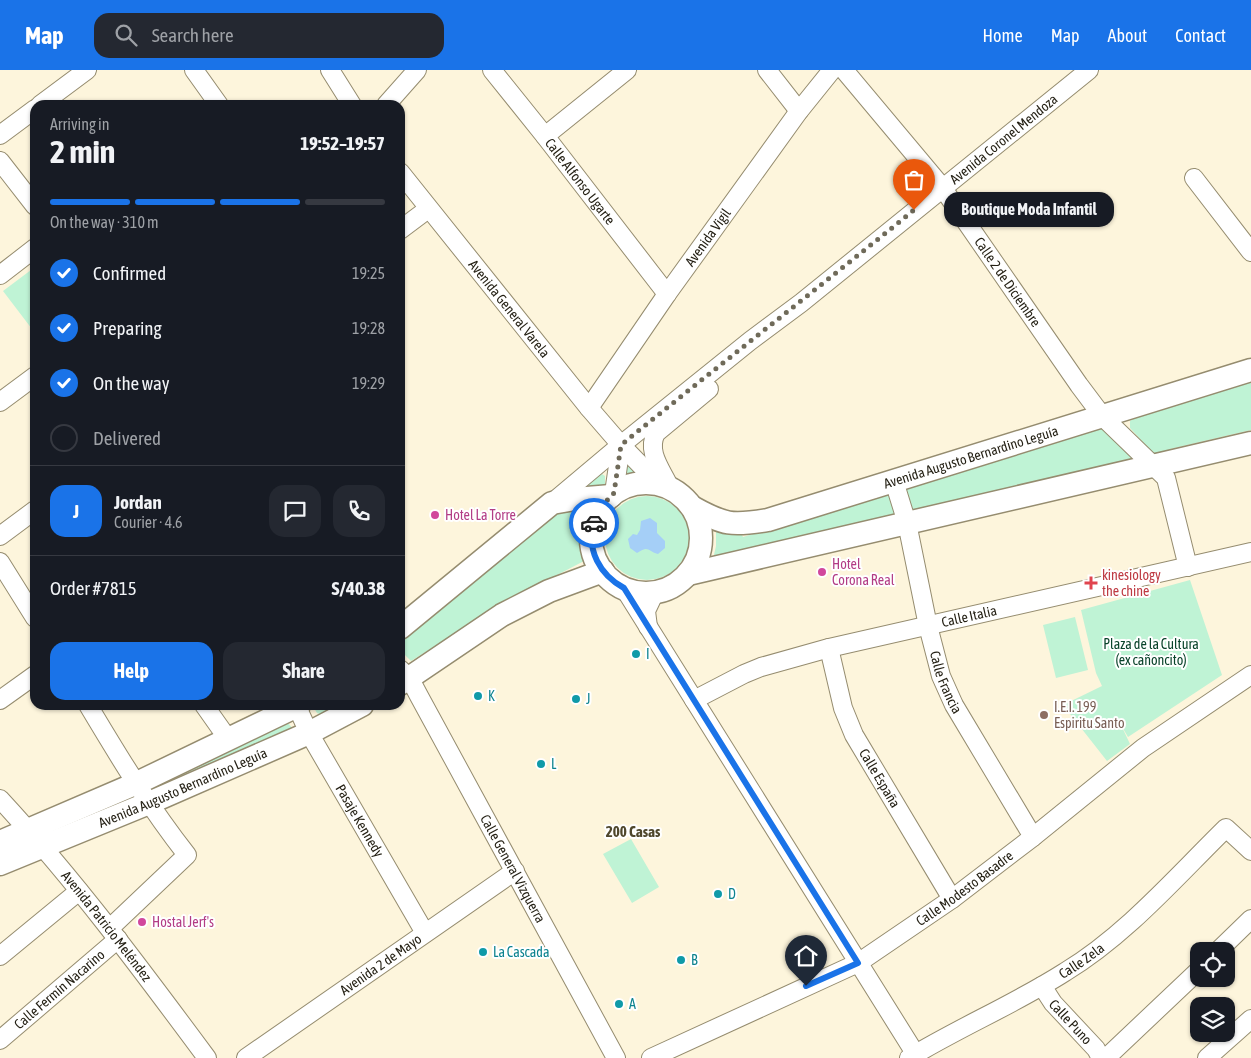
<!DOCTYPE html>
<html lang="en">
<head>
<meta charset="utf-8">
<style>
  :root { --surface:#171b24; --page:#242831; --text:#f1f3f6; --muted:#9ea1a6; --line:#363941; --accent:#1a73e8 }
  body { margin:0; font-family:"Asap Condensed",sans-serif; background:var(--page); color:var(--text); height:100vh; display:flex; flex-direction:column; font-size:19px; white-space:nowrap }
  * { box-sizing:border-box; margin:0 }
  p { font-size:16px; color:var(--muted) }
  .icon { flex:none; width:28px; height:28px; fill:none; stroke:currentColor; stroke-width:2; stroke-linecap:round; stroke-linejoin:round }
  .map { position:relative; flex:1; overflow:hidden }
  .drawer { position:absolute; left:30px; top:30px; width:375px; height:610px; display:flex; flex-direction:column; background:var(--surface); border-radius:15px; box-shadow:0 1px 4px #0004 }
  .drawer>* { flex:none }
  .fabs { position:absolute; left:1190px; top:872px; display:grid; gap:10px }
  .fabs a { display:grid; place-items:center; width:45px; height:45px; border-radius:10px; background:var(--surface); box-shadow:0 1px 4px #0004; font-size:25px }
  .pin { position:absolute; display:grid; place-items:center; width:42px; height:42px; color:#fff; margin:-51px -21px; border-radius:50% 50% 50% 0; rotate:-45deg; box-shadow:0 0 5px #0007 }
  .pin .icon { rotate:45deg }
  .courier { position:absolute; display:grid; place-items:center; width:50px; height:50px; margin:-25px; border:4px solid #1a73e8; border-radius:50%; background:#fff; color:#222; box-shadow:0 1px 6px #0007 }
  .bubble { position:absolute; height:35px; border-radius:15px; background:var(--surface); box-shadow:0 1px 4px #0004; font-size:16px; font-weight:700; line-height:35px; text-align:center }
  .headline em { font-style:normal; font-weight:700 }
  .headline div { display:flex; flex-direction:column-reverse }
  .headline { display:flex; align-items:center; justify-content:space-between; height:85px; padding:0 20px }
  h1 { font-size:32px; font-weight:700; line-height:38px }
  .bar { display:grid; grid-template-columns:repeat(4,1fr); gap:8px 5px; align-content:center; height:60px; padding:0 20px }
  .bar i { height:6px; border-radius:4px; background:var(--line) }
  .bar .selected { background:var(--accent) }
  .bar p { grid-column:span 4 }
  .line { display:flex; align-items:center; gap:12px; padding:0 20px; border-top:1px solid var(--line) }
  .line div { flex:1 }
  .round { display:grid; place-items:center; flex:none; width:52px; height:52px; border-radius:15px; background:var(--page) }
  ol { padding:0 20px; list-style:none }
  li { display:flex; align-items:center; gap:15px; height:55px }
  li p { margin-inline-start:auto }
  li .icon { padding:5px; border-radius:50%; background:var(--accent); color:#fff; stroke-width:4 }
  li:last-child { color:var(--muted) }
  li i { width:28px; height:28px; border:2px solid var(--line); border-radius:50% }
  .action { display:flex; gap:10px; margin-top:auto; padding:10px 20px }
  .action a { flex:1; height:58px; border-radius:15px; background:var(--accent); color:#fff; font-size:20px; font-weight:700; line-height:58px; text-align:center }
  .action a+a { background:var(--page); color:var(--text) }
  header { display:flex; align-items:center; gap:30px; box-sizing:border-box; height:70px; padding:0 25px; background:var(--accent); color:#fff }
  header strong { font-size:24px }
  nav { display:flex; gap:28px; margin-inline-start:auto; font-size:18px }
  .search { width:350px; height:45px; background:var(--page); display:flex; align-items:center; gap:12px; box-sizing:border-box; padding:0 18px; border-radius:15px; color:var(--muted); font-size:19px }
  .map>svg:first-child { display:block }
  .green { fill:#bff3d5 }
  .water { fill:#a5cff7 }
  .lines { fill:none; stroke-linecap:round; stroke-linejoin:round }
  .minor-casing { stroke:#958c6f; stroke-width:20 }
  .major-casing { stroke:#958c6f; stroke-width:25 }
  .minor { stroke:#fff; stroke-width:18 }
  .major { stroke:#fff; stroke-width:22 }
  .done { stroke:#6f6a59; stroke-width:5; stroke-dasharray:0 9 }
  .route { stroke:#1a73e8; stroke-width:6 }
  .hotel-dot { fill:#d1479c; stroke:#fff; stroke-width:2 }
  .health-dot { fill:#e0444e; stroke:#fff; stroke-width:2 }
  .culture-dot { fill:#0f9aa8; stroke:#fff; stroke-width:2 }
  .education-dot { fill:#8d6e63; stroke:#fff; stroke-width:2 }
  .labels { text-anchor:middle; stroke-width:4; stroke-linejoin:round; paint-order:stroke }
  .street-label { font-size:14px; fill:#231f13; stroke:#fff }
  .hotel-label { font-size:14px; fill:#b23c85; stroke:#fff; text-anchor:start }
  .health-label { font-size:14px; fill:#be3a42; stroke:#fff; text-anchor:start }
  .park-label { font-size:14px; fill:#09432a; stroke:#fff }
  .culture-label { font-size:14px; fill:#0d838f; stroke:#fff; text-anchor:start }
  .education-label { font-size:14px; fill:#785e54; stroke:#fff; text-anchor:start }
  .neighbourhood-label { font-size:15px; font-weight:bold; fill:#4f472c; stroke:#fff }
</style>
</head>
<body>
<header>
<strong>Map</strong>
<div class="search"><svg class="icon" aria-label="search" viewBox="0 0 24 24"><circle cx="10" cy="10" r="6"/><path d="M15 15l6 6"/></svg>Search here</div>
<nav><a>Home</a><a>Map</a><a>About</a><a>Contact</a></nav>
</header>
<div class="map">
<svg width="1251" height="988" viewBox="0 0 1251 988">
  <rect width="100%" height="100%" fill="#fdf5dc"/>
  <path class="green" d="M35,197v66l-32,-42z
    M1251,311v49l-81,19 -5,5 -10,1 -25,-27v-7l3,-2z
    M1100,355l35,34 -224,52 -6,-22 191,-59z
    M625,390l14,15 -16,6z
    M602,404l3,2v11l-21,1z
    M888,421l4,10 3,14 -182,44 3,-13v-14l3,-1 13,4 9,-2 2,4 141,-43z
    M605 468a42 42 0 1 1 84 0a42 42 0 1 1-84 0Z
    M587,438l-6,27 5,25 -79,41 -96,60 -11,-11v-16l152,-122z
    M1190,510l32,95 -94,62 -7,-12 9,19 -23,17 -44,-56 39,-19 -6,-13 -15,-63z
    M1075,547l13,53 -32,8 -13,-53z
    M318,635h25l-21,10 -5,-2 -3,-5z
    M287,652l7,8 -128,59 -4,-7z
    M631,769l28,48 -27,16 -29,-49z"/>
  <path class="water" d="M650,448l7,5v10l8,8v7l-7,6c-11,-3 -9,-9 -21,-1l-7,-5 -2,-9 5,-5 4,1 3,-5 1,-9z"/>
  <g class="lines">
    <g class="minor-casing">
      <g id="minor">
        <path d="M194,0l25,35"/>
        <path d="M330,0l22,35"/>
        <path id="s1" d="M492,0l53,66 122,158"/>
        <path d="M767,0l32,41"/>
        <path id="s2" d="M844,0l98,117 137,198 24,32 63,61 22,89"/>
        <path d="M40,35l47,-35"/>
        <path d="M386,35l31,-35"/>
        <path d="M0,65l35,-26"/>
        <path d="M545,66l82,-66"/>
        <path d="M0,91l35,45"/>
        <path id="s3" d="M400,102l189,236 32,37 39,40"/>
        <path d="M1194,108l57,74"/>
        <path d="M400,160l28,-21"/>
        <path d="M0,205l35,-27"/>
        <path d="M0,332l35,-26"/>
        <path id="s4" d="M589,338l78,-114 132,-183 33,-41"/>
        <path id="s5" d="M894,411l13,42 21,103 13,50 13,29 79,132"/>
        <path d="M670,418c-8,-18 -24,-36 -14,-55l53,-44"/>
        <path d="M614,423l7,-48"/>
        <path id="s6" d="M552,433l69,-58 129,-104 51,-38 288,-233"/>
        <path d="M0,466l35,-26"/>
        <path d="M0,492l35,56"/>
        <path d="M624,518l294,470"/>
        <path d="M648,557l-2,-16 9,-19"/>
        <path id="s7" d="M829,578l14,60 11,27 98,164"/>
        <path id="s8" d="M400,599l10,10 9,17 197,362"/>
        <path d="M0,630l35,-25"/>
        <path id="s9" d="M694,630l50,-26 17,-7 68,-19 422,-96"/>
        <path d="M88,635c31,52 62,103 99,150l-77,73"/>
        <path d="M204,635l24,34"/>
        <path id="s10" d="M297,637l12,26 116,200"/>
        <path id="s11" d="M0,729c75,81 141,170 207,259"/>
        <path d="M1218,881l33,-32"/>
        <path d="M0,886l79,-65"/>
        <path id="s12" d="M1042,916l11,17 43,46 5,9"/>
        <path id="s13" d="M0,970l118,-101"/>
        <path id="s14" d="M246,988l269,-187"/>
        <path id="s15" d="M651,988l207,-95 94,-64 81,-62 110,-89 108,-73"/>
        <path id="s16" d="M909,988c51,-31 106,-54 156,-86 61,-37 110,-94 161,-144l25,23"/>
        <path d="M1106,988l93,-88"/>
        <path d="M1207,988l44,-39"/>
      </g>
    </g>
    <g class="major-casing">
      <g id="major">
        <circle cx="646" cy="468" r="55"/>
        <path id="s17" d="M692,437c32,18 40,19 76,13l483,-150"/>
        <path d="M688,504l563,-131"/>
        <path d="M400,558l152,-125 23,-4 36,-3"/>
        <path d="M400,614l102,-69 47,-24 54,-20"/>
        <path d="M0,772l135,-58 164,-79"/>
        <path id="s18" d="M0,794l149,-61 160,-70 53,-28"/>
      </g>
    </g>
    <use href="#minor" class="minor"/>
    <use href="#major" class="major"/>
  </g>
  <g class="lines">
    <path class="done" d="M594,453l6,-15 14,-15 7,-48c97,-79 196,-156 293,-235"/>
    <path class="route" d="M594,453c-8,27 6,52 30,65l234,375 -52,23"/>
  </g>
  <g class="hotel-dot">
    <circle cx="435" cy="445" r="5"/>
    <circle cx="822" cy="502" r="5"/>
    <circle cx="142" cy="852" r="5"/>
  </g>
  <path class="health-dot" d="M1088.5 505.5h5v5h5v5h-5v5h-5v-5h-5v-5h5z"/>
  <g class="culture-dot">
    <circle cx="636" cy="584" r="5"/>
    <circle cx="478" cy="626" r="5"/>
    <circle cx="576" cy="629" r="5"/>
    <circle cx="541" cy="694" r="5"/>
    <circle cx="718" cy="824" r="5"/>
    <circle cx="483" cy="882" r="5"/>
    <circle cx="681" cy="890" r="5"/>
    <circle cx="619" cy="934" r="5"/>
  </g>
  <circle class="education-dot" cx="1044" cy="645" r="5"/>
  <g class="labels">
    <g class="street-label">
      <text dy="5" stroke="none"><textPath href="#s6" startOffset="580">Avenida Coronel Mendoza</textPath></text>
      <text dy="5" stroke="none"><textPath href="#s1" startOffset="142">Calle Alfonso Ugarte</textPath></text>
      <text dy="5" stroke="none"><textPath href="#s4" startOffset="208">Avenida Vigil</textPath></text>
      <text dy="5" stroke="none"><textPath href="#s2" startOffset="268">Calle 2 de Diciembre</textPath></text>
      <text dy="5" stroke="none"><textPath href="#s3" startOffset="175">Avenida General Varela</textPath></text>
      <text dy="5" stroke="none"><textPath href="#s17" startOffset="292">Avenida Augusto Bernardino Leguía</textPath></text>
      <text dy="5" stroke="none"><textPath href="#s9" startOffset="289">Calle Italia</textPath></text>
      <text dy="5" stroke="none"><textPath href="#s5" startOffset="208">Calle Francia</textPath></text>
      <text dy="5" stroke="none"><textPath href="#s7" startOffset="141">Calle España</textPath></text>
      <text dy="5" stroke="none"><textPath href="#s18" startOffset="198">Avenida Augusto Bernardino Leguía</textPath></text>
      <text dy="5" stroke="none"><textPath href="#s10" startOffset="130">Pasaje Kennedy</textPath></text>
      <text dy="5" stroke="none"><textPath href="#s8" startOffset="230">Calle General Vizquerra</textPath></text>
      <text dy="5" stroke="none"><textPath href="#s15" startOffset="358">Calle Modesto Basadre</textPath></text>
      <text dy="5" stroke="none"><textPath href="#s11" startOffset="166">Avenida Patricio Meléndez</textPath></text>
      <text dy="5" stroke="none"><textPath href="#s16" startOffset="198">Calle Zela</textPath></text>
      <text dy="5" stroke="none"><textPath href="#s14" startOffset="164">Avenida 2 de Mayo</textPath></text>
      <text dy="5" stroke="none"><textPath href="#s13" startOffset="78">Calle Fermín Nacarino</textPath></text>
      <text dy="5" stroke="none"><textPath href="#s12" startOffset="46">Calle Puno</textPath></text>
    </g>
    <g class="hotel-label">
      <text x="445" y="450">Hotel La Torre</text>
      <text x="832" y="499">Hotel<tspan x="832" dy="16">Corona Real</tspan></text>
      <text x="152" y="857">Hostal Jerf's</text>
    </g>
    <g class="health-label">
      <text x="1102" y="510">kinesiology<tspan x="1102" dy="16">the chine</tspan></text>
    </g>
    <g class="park-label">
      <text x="1151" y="579">Plaza de la Cultura<tspan x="1151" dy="16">(ex cañoncito)</tspan></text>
    </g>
    <g class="culture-label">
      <text x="646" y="589">I</text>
      <text x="488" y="631">K</text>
      <text x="586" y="634">J</text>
      <text x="551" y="699">L</text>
      <text x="728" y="829">D</text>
      <text x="493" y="887">La Cascada</text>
      <text x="691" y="895">B</text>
      <text x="629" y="939">A</text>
    </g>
    <g class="education-label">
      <text x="1054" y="642">I.E.I. 199<tspan x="1054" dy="16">Espiritu Santo</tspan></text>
    </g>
    <g class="neighbourhood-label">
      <text x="633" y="767">200 Casas</text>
    </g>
  </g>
</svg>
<div class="fabs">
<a><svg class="icon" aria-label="locate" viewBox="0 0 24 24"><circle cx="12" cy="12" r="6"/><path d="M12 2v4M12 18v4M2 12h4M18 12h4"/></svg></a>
<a><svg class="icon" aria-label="layers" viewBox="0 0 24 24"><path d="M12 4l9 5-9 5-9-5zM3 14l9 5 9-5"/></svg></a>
</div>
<div class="pin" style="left:914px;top:140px;background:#ea580c"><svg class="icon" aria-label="bag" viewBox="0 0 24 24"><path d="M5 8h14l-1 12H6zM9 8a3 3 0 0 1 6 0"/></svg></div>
<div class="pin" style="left:806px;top:916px;background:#1f2937"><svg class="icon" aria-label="home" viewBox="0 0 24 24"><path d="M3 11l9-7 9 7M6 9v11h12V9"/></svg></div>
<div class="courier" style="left:594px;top:453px"><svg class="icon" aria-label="car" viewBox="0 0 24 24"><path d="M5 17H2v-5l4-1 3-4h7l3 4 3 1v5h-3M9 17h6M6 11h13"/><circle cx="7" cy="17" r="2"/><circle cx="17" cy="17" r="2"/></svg></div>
<div class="bubble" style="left:944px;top:122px;width:170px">Boutique Moda Infantil</div>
<section class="drawer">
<div class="headline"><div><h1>2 min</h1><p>Arriving in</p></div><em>19:52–19:57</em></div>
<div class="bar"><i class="selected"></i><i class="selected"></i><i class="selected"></i><i></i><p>On the way · 310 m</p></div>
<ol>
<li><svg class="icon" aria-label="check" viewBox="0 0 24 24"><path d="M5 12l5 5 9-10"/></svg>Confirmed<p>19:25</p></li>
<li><svg class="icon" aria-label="check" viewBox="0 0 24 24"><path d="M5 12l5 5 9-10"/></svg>Preparing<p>19:28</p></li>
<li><svg class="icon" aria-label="check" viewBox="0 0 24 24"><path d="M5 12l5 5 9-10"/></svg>On the way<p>19:29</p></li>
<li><i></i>Delivered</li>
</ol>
<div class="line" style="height:90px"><b class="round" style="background:var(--accent);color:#fff">J</b><div><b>Jordan</b><p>Courier · 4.6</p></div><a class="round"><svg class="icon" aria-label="chat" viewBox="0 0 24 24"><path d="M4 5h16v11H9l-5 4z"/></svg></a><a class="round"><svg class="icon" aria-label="phone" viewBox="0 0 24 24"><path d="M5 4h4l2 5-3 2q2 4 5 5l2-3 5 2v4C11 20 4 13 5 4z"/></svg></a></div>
<div class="line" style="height:65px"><div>Order #7815</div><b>S/40.38</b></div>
<div class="action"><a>Help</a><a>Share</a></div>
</section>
</div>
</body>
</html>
